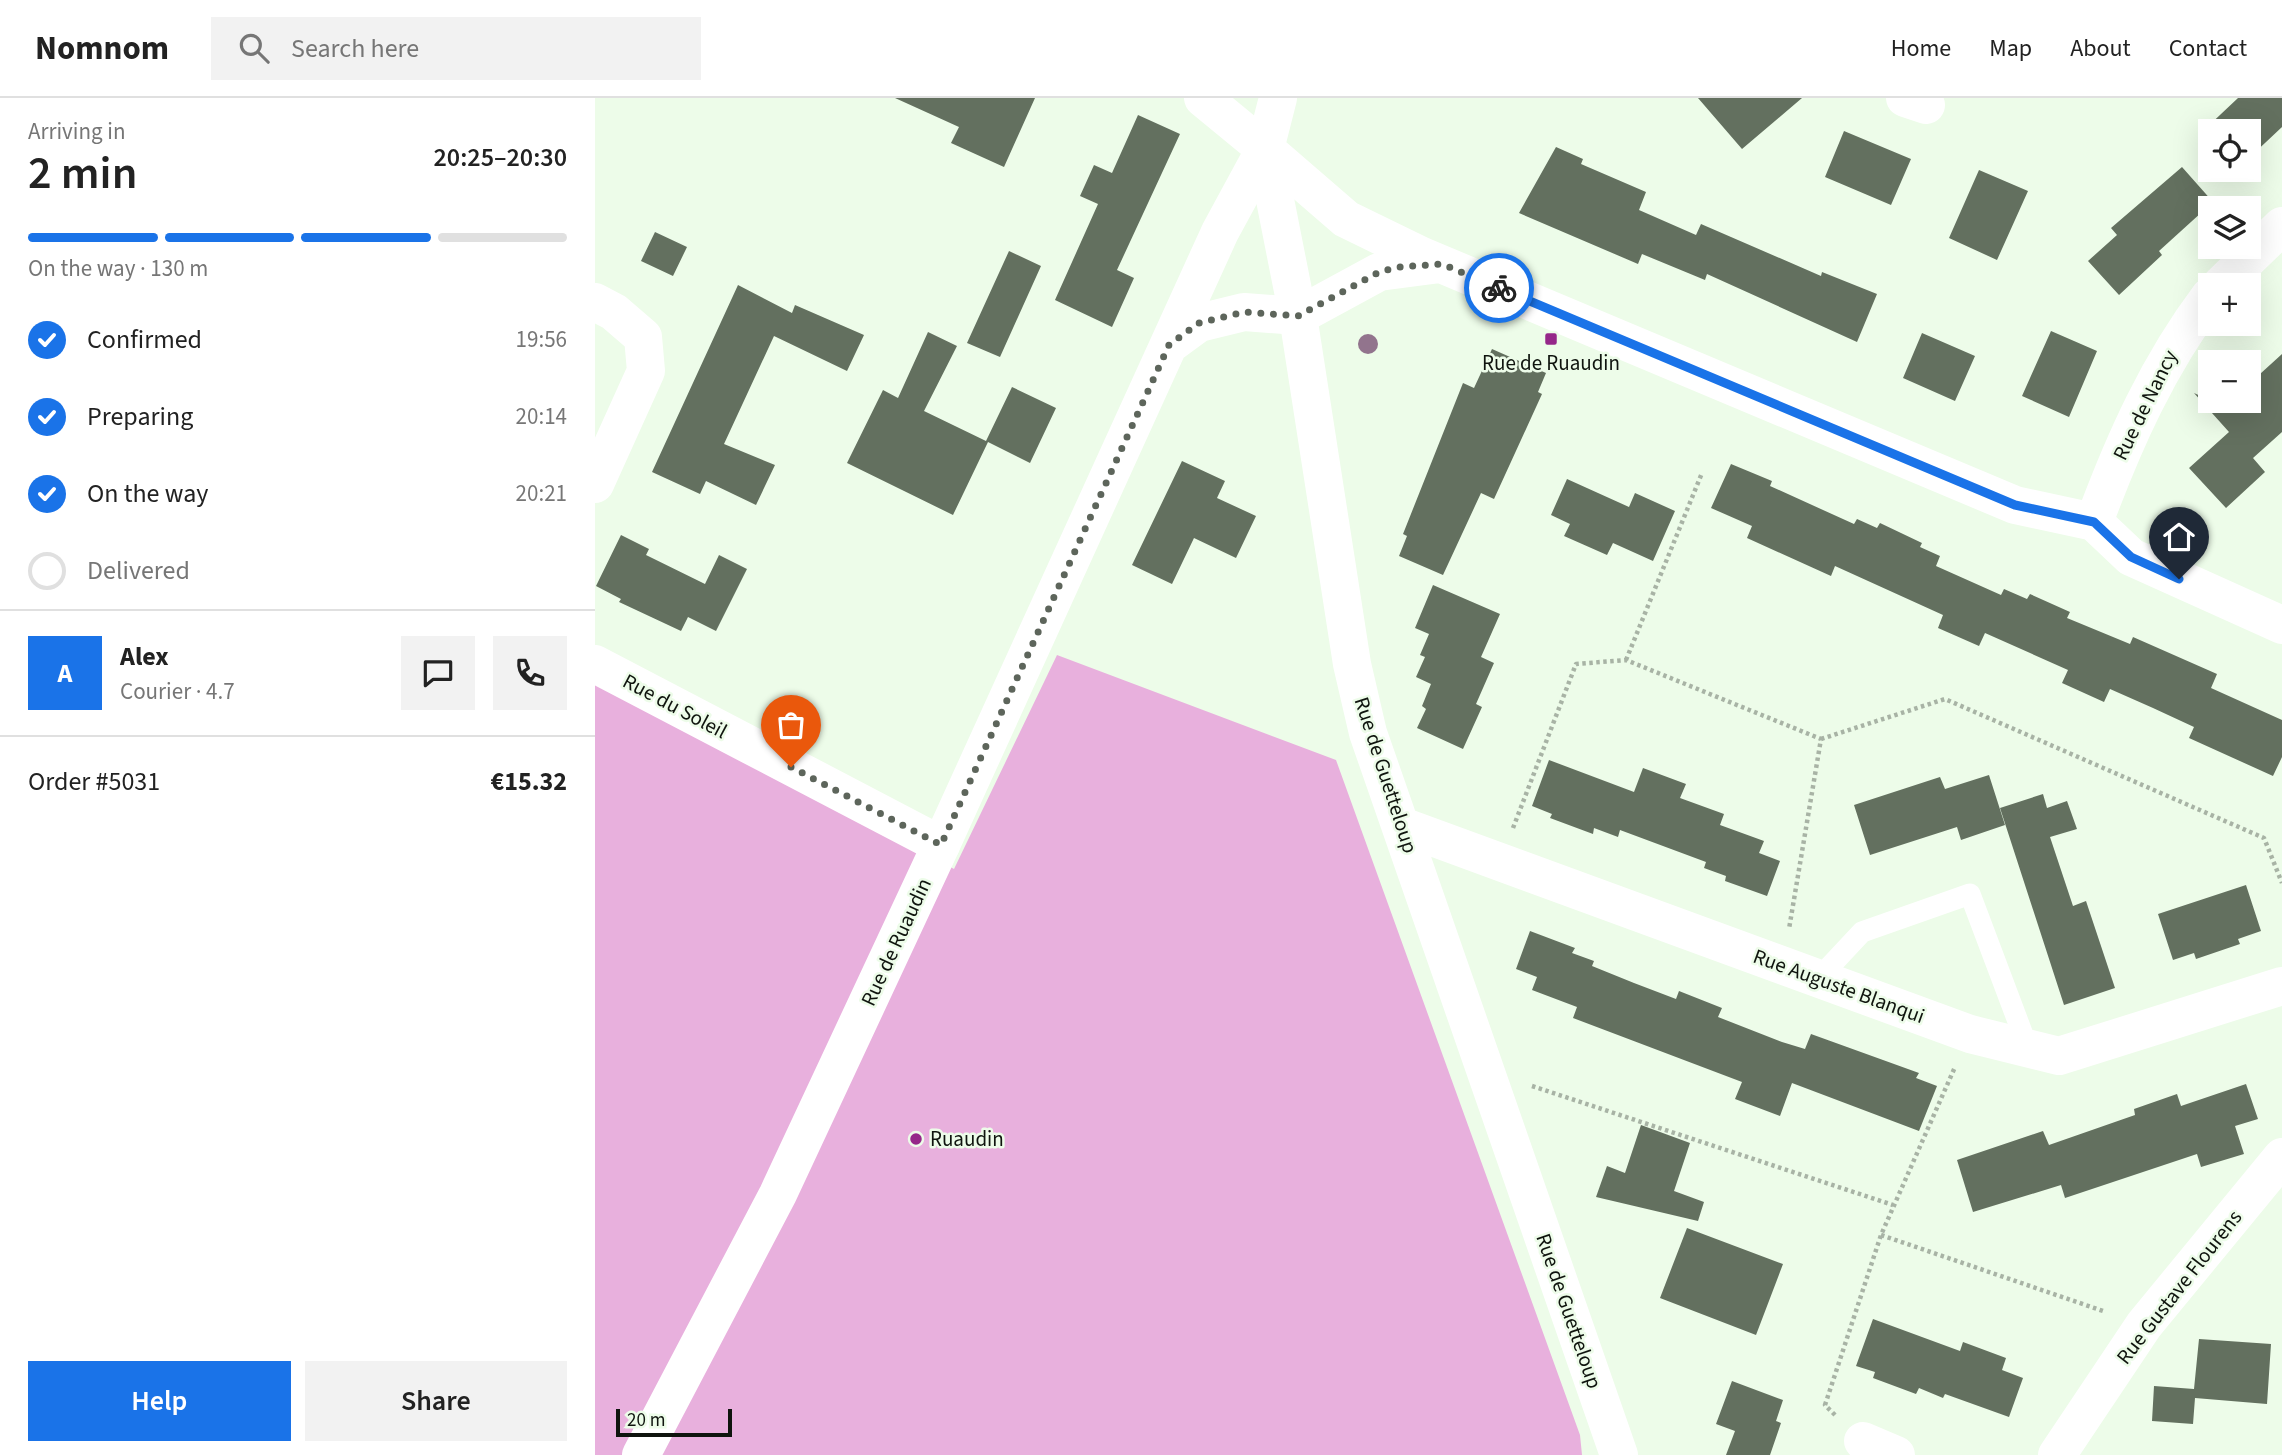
<!DOCTYPE html>
<html lang="en">
<head>
<meta charset="utf-8">
<style>
  :root { --surface:#fff; --page:#f2f2f2; --text:#222; --muted:#767676; --line:#e0e0e0; --accent:#1a73e8 }
  body { margin:0; font-family:"Source Sans 3",sans-serif; background:var(--page); color:var(--text); height:100vh; display:flex; flex-direction:column; font-size:26px; white-space:nowrap }
  * { box-sizing:border-box; margin:0 }
  p { font-size:23px; color:var(--muted) }
  .icon { flex:none; width:38px; height:38px; fill:none; stroke:currentColor; stroke-width:2; stroke-linecap:round; stroke-linejoin:round }
  .map { position:relative; flex:1; overflow:hidden }
  .sheet { display:flex; flex-direction:column; background:var(--surface); width:595px }
  .sheet>* { flex:none }
  .tools { position:absolute; left:1603px; top:21px; display:grid; gap:14px }
  .tools a { display:grid; place-items:center; width:63px; height:63px; border-radius:0px; background:var(--surface); box-shadow:0 7px 28px #0002; font-size:35px }
  .scale { position:absolute; left:21px; bottom:18px; width:116px; box-sizing:border-box; padding-left:7px; border:4px solid #0f140e; border-top:0; font-size:19px; line-height:24px; white-space:nowrap; color:#0f140e; -webkit-text-stroke:5px #edfce9; paint-order:stroke }
  .pin { position:absolute; display:grid; place-items:center; width:60px; height:60px; color:#fff; margin:-72px -30px; border-radius:50% 50% 50% 0; rotate:-45deg; box-shadow:0 0 7px #0007 }
  .pin .icon { rotate:45deg }
  .courier { position:absolute; display:grid; place-items:center; width:70px; height:70px; margin:-35px; border:5px solid #1a73e8; border-radius:50%; background:#fff; color:#222; box-shadow:0 2px 9px #0007 }
  .head em { font-style:normal; font-weight:600 }
  .head div { display:flex; flex-direction:column-reverse }
  .head { display:flex; align-items:center; justify-content:space-between; height:119px; padding:0 28px }
  h1 { font-size:46px; font-weight:600; line-height:52px }
  .bar { display:grid; grid-template-columns:repeat(4,1fr); gap:10px 7px; align-content:center; height:84px; padding:0 28px }
  .bar i { height:9px; border-radius:5px; background:var(--line) }
  .bar .on { background:var(--accent) }
  .bar p { grid-column:span 4 }
  .line { display:flex; align-items:center; gap:18px; padding:0 28px; border-top:2px solid var(--line) }
  .line div { flex:1 }
  .round { display:grid; place-items:center; flex:none; width:74px; height:74px; border-radius:0px; background:var(--page) }
  ol { padding:0 28px; list-style:none }
  li { display:flex; align-items:center; gap:21px; height:77px }
  li p { margin-inline-start:auto }
  li .icon { padding:7px; border-radius:50%; background:var(--accent); color:#fff; stroke-width:4 }
  li:last-child { color:var(--muted) }
  li i { width:38px; height:38px; border:4px solid var(--line); border-radius:50% }
  .action { display:flex; gap:14px; margin-top:auto; padding:14px 28px }
  .action a { flex:1; height:80px; border-radius:0px; background:var(--accent); color:#fff; font-size:28px; font-weight:600; line-height:80px; text-align:center }
  .action a+a { background:var(--page); color:var(--text) }
  header { display:flex; align-items:center; gap:42px; box-sizing:border-box; height:98px; padding:0 35px; background:var(--surface); border-bottom:2px solid var(--line) }
  header strong { font-size:33px }
  nav { display:flex; gap:38px; margin-inline-start:auto; font-size:24px }
  .search { width:490px; height:63px; background:var(--page); display:flex; align-items:center; gap:18px; box-sizing:border-box; padding:0 24px; border-radius:0px; color:var(--muted); font-size:26px }
  main { display:flex; flex:1; min-height:0 }
  .map>svg:first-child { display:block }
  .forest { fill:#e8b0dd }
  .building { fill:#63705f }
  .lines { fill:none; stroke-linecap:round; stroke-linejoin:round }
  .path { stroke:#a8b3a5; stroke-width:4.5; stroke-dasharray:3.5 3.5; stroke-linecap:butt }
  .lane { stroke:#fff; stroke-width:21 }
  .street { stroke:#fff; stroke-width:38 }
  .secondary { stroke:#fff; stroke-width:38 }
  .tree { fill:#92748d }
  .done { stroke:#5d655b; stroke-width:7; stroke-dasharray:0 12.6 }
  .route { stroke:#1a73e8; stroke-width:9 }
  .poi-dot { fill:#952789; stroke:#edfce9; stroke-width:2.5 }
  .labels { text-anchor:middle; stroke-width:5; stroke-linejoin:round; paint-order:stroke }
  .poi-label { font-size:21px; fill:#0f140e; stroke:#edfce9 }
  .street-label { font-size:21px; fill:#0f140e; stroke:#edfce9 }
</style>
</head>
<body>
<header>
<strong>Nomnom</strong>
<div class="search"><svg class="icon" aria-label="search" viewBox="0 0 24 24"><circle cx="10" cy="10" r="6"/><path d="M15 15l6 6"/></svg>Search here</div>
<nav><a>Home</a><a>Map</a><a>About</a><a>Contact</a></nav>
</header>
<main>
<section class="sheet">
<div class="head"><div><h1>2 min</h1><p>Arriving in</p></div><em>20:25–20:30</em></div>
<div class="bar"><i class="on"></i><i class="on"></i><i class="on"></i><i></i><p>On the way · 130 m</p></div>
<ol>
<li><svg class="icon" aria-label="check" viewBox="0 0 24 24"><path d="M5 12l5 5 9-10"/></svg>Confirmed<p>19:56</p></li>
<li><svg class="icon" aria-label="check" viewBox="0 0 24 24"><path d="M5 12l5 5 9-10"/></svg>Preparing<p>20:14</p></li>
<li><svg class="icon" aria-label="check" viewBox="0 0 24 24"><path d="M5 12l5 5 9-10"/></svg>On the way<p>20:21</p></li>
<li><i></i>Delivered</li>
</ol>
<div class="line" style="height:126px"><b class="round" style="background:var(--accent);color:#fff">A</b><div><b>Alex</b><p>Courier · 4.7</p></div><a class="round"><svg class="icon" aria-label="chat" viewBox="0 0 24 24"><path d="M4 5h16v11H9l-5 4z"/></svg></a><a class="round"><svg class="icon" aria-label="phone" viewBox="0 0 24 24"><path d="M5 4h4l2 5-3 2q2 4 5 5l2-3 5 2v4C11 20 4 13 5 4z"/></svg></a></div>
<div class="line" style="height:91px"><div>Order #5031</div><b>€15.32</b></div>
<div class="action"><a>Help</a><a>Share</a></div>
</section>
<div class="map">
<svg width="1687" height="1357" viewBox="0 0 1687 1357">
  <rect width="100%" height="100%" fill="#edfce9"/>
  <path class="forest" d="M462,557l279,105 244,675 2,20h-987v-788l359,202z"/>
  <path class="building" d="M300,0h140l-31,69 -53,-24 8,-16z
    M1103,0h104l-60,51z
    M1643,0h44v29l-33,31v-27h-46z
    M543,17l42,19 -63,136 17,8 -22,49 -57,-27 43,-96 -18,-8 14,-31 18,8z
    M1249,33l67,28 -20,46 -66,-28z
    M961,49l27,12 -2,5 65,28 -7,18 57,25 5,-11 120,52 1,-4 55,22 -20,48 -150,-68 -2,6 -63,-26 -4,10 -119,-51z
    M1587,69l31,35 -54,49 3,4 -43,40 -31,-34 29,-26 -6,-7z
    M1384,72l49,21 -31,69 -48,-22z
    M60,134l32,15 -14,29 -32,-15z
    M414,153l32,15 -41,91 -33,-14z
    M143,187l54,28 3,-8 69,30 -17,36 -73,-35 -50,108 51,21 -19,40 -50,-24 -6,13 -48,-22z
    M1456,233l46,20 -28,66 -47,-21z
    M333,234l29,14 -33,65 62,30 26,-54 44,21 -26,55 -42,-21 -35,73 -106,-52 36,-73 15,8z
    M1327,235l53,23 -20,45 -52,-23z
    M897,251l54,24 -8,19 4,2 -48,105 -13,-6 -38,82 -44,-19 8,-20 -4,-2 60,-151 11,5z
    M1687,256v78l-29,26 12,14 -39,36 -37,-40 40,-36 -35,-39 26,12 -3,-4h32v-17z
    M587,363l43,20 -8,17 39,18 -20,42 -42,-20 -22,46 -40,-19z
    M1136,366l41,17 -2,5 84,38 3,-5 20,9 3,-5 42,20 -2,4 20,9 -4,10 65,29 3,-6 23,10 3,-5 40,18 -3,6 63,26 3,-7 84,37 -6,14 71,32v37l-9,19 -84,-38 5,-11 -41,-19 -43,-19 -6,13 -42,-19 6,-13 -83,-37 -6,13 -41,-18 5,-13 -108,-49 -4,10 -84,-38 5,-12 -41,-18z
    M972,381l62,28 6,-14 40,18 -22,50 -40,-18 -6,12 -43,-19 6,-12 -19,-9z
    M26,437l28,14 -3,6 59,29 14,-29 28,14 -31,62 -28,-14 -7,14 -62,-29 2,-3 -25,-13z
    M838,487l67,29 -19,43 13,6 -18,41 6,3 -19,42 -46,-21 9,-19 -4,-3 9,-22 -15,-7 9,-20 -5,-2 9,-21 -14,-6z
    M954,662l85,32 9,-24 43,16 -6,14 44,16 -4,11 44,16 -5,12 21,8 -13,35 -42,-15 1,-5 -22,-8 2,-6 -86,-32 -2,7 -24,-9 -1,6 -43,-16 2,-4 -20,-8z
    M1394,677l16,50 -44,15 -4,-13 -87,28 -16,-50 86,-28 5,12z
    M1448,696l4,14 20,-7 10,28 -27,8 23,69 13,-5 29,87 -51,17 -64,-197z
    M1651,787l15,46 -23,8 2,5 -44,15 -2,-6 -21,7 -15,-46z
    M935,833l45,17 -3,5 22,8 -2,5 42,17 42,16 3,-8 43,17 -4,9 64,25 23,7 6,-15 108,39 -3,5 21,8 -18,45 -127,-48 -12,33 -45,-17 7,-17 -169,-64 4,-11 -45,-17 5,-13 -21,-8z
    M1651,986l12,35 -23,7 9,28 -43,13 -4,-13 -132,44 -4,-13 -88,27 -16,-52 86,-29 6,14 86,-30 -1,-6 43,-15 4,12z
    M1046,1027l49,18 -16,48 30,11 -6,19 -102,-24 11,-31 18,7z
    M1092,1130l96,36 -27,71 -96,-37z
    M1278,1221l87,32 3,-9 43,16 -4,12 21,8 -14,39 -64,-23 -2,4 -24,-10 -3,6 -43,-16 2,-6 -19,-6z
    M1604,1241l72,5 -4,60 -72,-6 -2,26 -41,-3 2,-35 40,3z
    M1137,1283l51,19 -7,21 5,2 -11,32h-44l9,-24 -19,-7z"/>
  <g class="lines">
    <path class="path" d="M1031,562l76,-187
      M1226,641l124,-40 319,139 18,45
      M918,730l63,-164 50,-4 195,79 -32,190
      M937,988l361,119
      M1286,1137l225,77
      M1240,1317l-10,-10 56,-170 74,-168"/>
    <path class="lane" d="M1224,880l43,-46 108,-38 58,154"/>
    <path class="street" d="M608,0l62,51 33,167 54,348 16,69 251,722
      M1310,0l21,7
      M1626,187l61,-59
      M0,204l19,10 29,25 3,34 -51,113
      M1499,424c30,-81 64,-157 116,-226
      M0,566l346,181
      M807,728l568,208 89,22 223,-70
      M1268,1343l33,14
      M1462,1357l87,-130 138,-168"/>
    <path class="secondary" d="M670,51l81,70 76,37 593,249 79,17 37,35 151,68
      M574,247l30,-22 45,-11 54,4 81,-44 61,-8
      M46,1357l137,-261 163,-349 279,-613 45,-83 13,-51"/>
  </g>
  <circle class="tree" cx="773" cy="246" r="10"/>
  <g class="lines">
    <path class="done" d="M196,669l150,78 228,-500 30,-22 45,-11 54,4 81,-44 20,-5 43,-3 57,24"/>
    <path class="route" d="M904,190l516,217 79,17 37,35 48,22"/>
  </g>
  <g class="poi-dot">
    <rect x="949" y="234" width="14" height="14" rx="3.5"/>
    <circle cx="321" cy="1041" r="7"/>
  </g>
  <g class="labels">
    <g class="poi-label">
      <text x="956" y="272">Rue de Ruaudin</text>
      <text x="335" y="1048" text-anchor="start">Ruaudin</text>
    </g>
    <g class="street-label">
      <text transform="translate(1550 307) rotate(-64)" y="7">Rue de Nancy</text>
      <text transform="translate(80 608) rotate(28)" y="7">Rue du Soleil</text>
      <text transform="translate(791 677) rotate(72)" y="7">Rue de Guetteloup</text>
      <text transform="translate(301 844) rotate(-65)" y="7">Rue de Ruaudin</text>
      <text transform="translate(1244 888) rotate(20)" y="7">Rue Auguste Blanqui</text>
      <text transform="translate(1584 1189) rotate(-52)" y="7">Rue Gustave Flourens</text>
      <text transform="translate(974 1213) rotate(71)" y="7">Rue de Guetteloup</text>
    </g>
  </g>
</svg>
<div class="tools">
<a><svg class="icon" aria-label="locate" viewBox="0 0 24 24"><circle cx="12" cy="12" r="6"/><path d="M12 2v4M12 18v4M2 12h4M18 12h4"/></svg></a>
<a><svg class="icon" aria-label="layers" viewBox="0 0 24 24"><path d="M12 4l9 5-9 5-9-5zM3 14l9 5 9-5"/></svg></a>
<a>+</a>
<a>−</a>
</div>
<div class="scale">20 m</div>
<div class="pin" style="left:196px;top:669px;background:#ea580c"><svg class="icon" aria-label="bag" viewBox="0 0 24 24"><path d="M5 8h14l-1 12H6zM9 8a3 3 0 0 1 6 0"/></svg></div>
<div class="pin" style="left:1584px;top:481px;background:#1f2937"><svg class="icon" aria-label="home" viewBox="0 0 24 24"><path d="M3 11l9-7 9 7M6 9v11h12V9"/></svg></div>
<div class="courier" style="left:904px;top:190px"><svg class="icon" aria-label="bike" viewBox="0 0 24 24"><circle cx="6" cy="16" r="4"/><circle cx="18" cy="16" r="4"/><path d="M6 16l4-8h5l3 8M10 8l3 8H6M13 5h3"/></svg></div>
</div>
</main>
</body>
</html>
